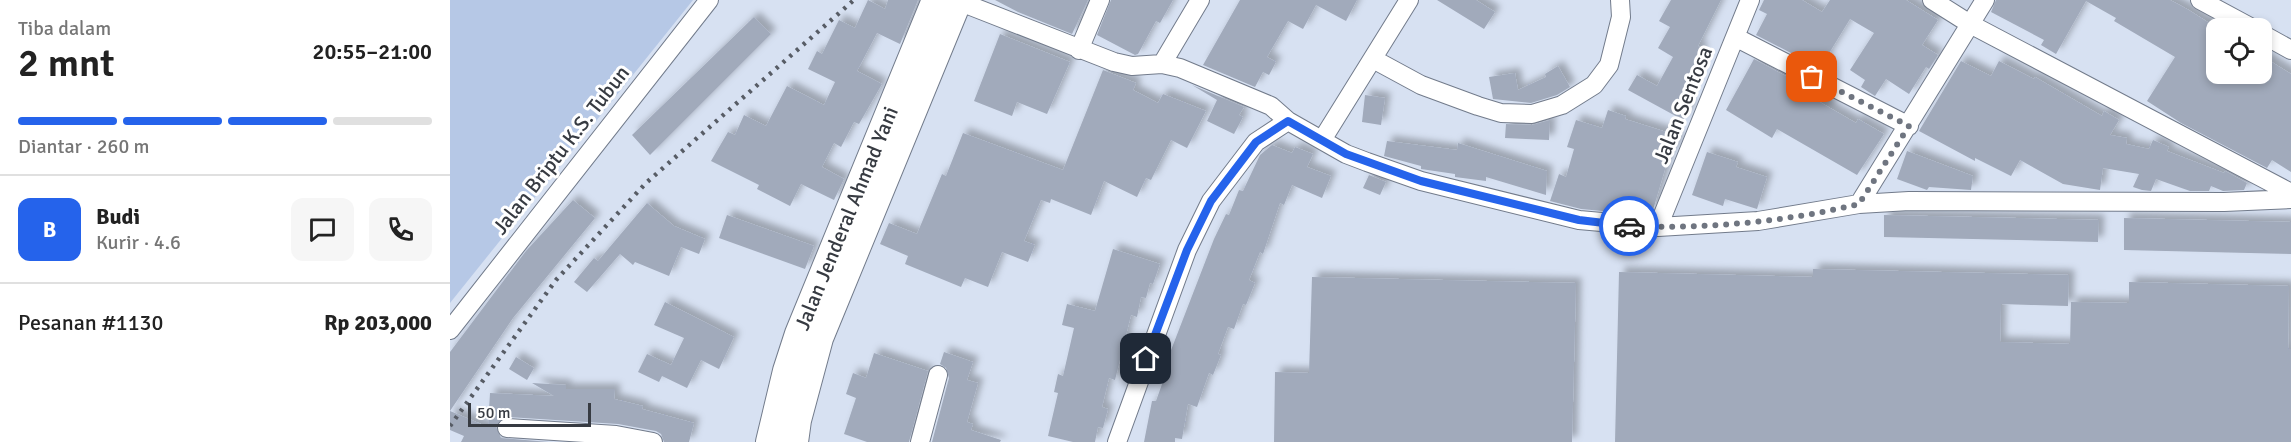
<!DOCTYPE html>
<html lang="id">
<head>
<meta charset="utf-8">
<style>
  :root { --surface:#fff; --page:#f6f6f6; --text:#222; --muted:#767676; --line:#e0e0e0; --accent:#2563eb }
  body { margin:0; font-family:Signika,sans-serif; background:var(--page); color:var(--text); height:100vh; display:flex; flex-direction:column; font-size:22px; white-space:nowrap }
  * { box-sizing:border-box; margin:0 }
  p { font-size:20px; color:var(--muted) }
  .icon { flex:none; width:33px; height:33px; fill:none; stroke:currentColor; stroke-width:2; stroke-linecap:round; stroke-linejoin:round }
  .map { position:relative; flex:1; overflow:hidden }
  .sheet { display:flex; flex-direction:column; background:var(--surface); width:450px }
  .sheet>* { flex:none }
  .tools { position:absolute; left:1756px; top:18px; display:grid; gap:12px }
  .tools a { display:grid; place-items:center; width:66px; height:66px; border-radius:12px; background:var(--surface); box-shadow:0 3px 9px #0003; font-size:30px }
  .scale { position:absolute; left:18px; bottom:15px; width:123px; box-sizing:border-box; padding-left:6px; border:3px solid #373b42; border-top:0; font-size:16px; line-height:21px; white-space:nowrap; color:#373b42; -webkit-text-stroke:4px #fff; paint-order:stroke }
  .pin { position:absolute; display:grid; place-items:center; width:51px; height:51px; color:#fff; margin:-26px; border-radius:12px; box-shadow:0 3px 9px #0006 }
  .courier { position:absolute; display:grid; place-items:center; width:60px; height:60px; margin:-30px; border:4px solid #2563eb; border-radius:50%; background:#fff; color:#222; box-shadow:0 2px 8px #0007 }
  .overview em { font-style:normal; font-weight:600 }
  .overview div { display:flex; flex-direction:column-reverse }
  .overview { display:flex; align-items:center; justify-content:space-between; height:102px; padding:0 18px }
  h1 { font-size:39px; font-weight:600; line-height:45px }
  .bar { display:grid; grid-template-columns:repeat(4,1fr); gap:9px 6px; align-content:center; height:72px; padding:0 18px }
  .bar i { height:8px; border-radius:4px; background:var(--line) }
  .bar .selected { background:var(--accent) }
  .bar p { grid-column:span 4 }
  .line { display:flex; align-items:center; gap:15px; padding:0 18px; border-top:2px solid var(--line) }
  .line div { flex:1 }
  .round { display:grid; place-items:center; flex:none; width:63px; height:63px; border-radius:12px; background:var(--page) }
  main { display:flex; flex:1; min-height:0 }
  .map>svg:first-child { display:block }
  .green { fill:#b6c8e6 }
  .building { fill:#a1aabb; filter:url(#shadow) }
  .lines { fill:none; stroke-linecap:round; stroke-linejoin:round }
  .minor-casing { stroke:#727b8b; stroke-width:20 }
  .primary-casing { stroke:#727b8b; stroke-width:30 }
  .minor { stroke:#fff; stroke-width:18 }
  .primary { stroke:#fff; stroke-width:28 }
  .rail { stroke:#575c65; stroke-width:4.5; stroke-dasharray:3 6; stroke-linecap:butt }
  .done { stroke:#6f7580; stroke-width:6; stroke-dasharray:0 10.8 }
  .route { stroke:#2563eb; stroke-width:8 }
  .labels { text-anchor:middle; stroke-width:6; stroke-linejoin:round; paint-order:stroke }
  .street-label { font-size:21px; fill:#373b42; stroke:#fff }
</style>
</head>
<body>
<main>
<section class="sheet">
<div class="overview"><div><h1>2 mnt</h1><p>Tiba dalam</p></div><em>20:55–21:00</em></div>
<div class="bar"><i class="selected"></i><i class="selected"></i><i class="selected"></i><i></i><p>Diantar · 260 m</p></div>
<div class="line" style="height:108px"><b class="round" style="background:var(--accent);color:#fff">B</b><div><b>Budi</b><p>Kurir · 4.6</p></div><a class="round"><svg class="icon" aria-label="chat" viewBox="0 0 24 24"><path d="M4 5h16v11H9l-5 4z"/></svg></a><a class="round"><svg class="icon" aria-label="phone" viewBox="0 0 24 24"><path d="M5 4h4l2 5-3 2q2 4 5 5l2-3 5 2v4C11 20 4 13 5 4z"/></svg></a></div>
<div class="line" style="height:78px"><div>Pesanan #1130</div><b>Rp 203,000</b></div>
</section>
<div class="map">
<svg width="1841" height="442" viewBox="0 0 1841 442">
  <defs>
    <filter id="shadow"><feDropShadow dx="5.5" dy="-5.5" stdDeviation="3" flood-color="#0004"/></filter>
  </defs>
  <rect width="100%" height="100%" fill="#d7e1f2"/>
  <path class="green" d="M0,0h243l-243,303z"/>
  <path class="building" d="M418,0l17,9 3,-9h30l-18,44 -23,-11 -20,38 25,13 -23,40 -5,-2 -13,25 -7,-4 -12,24 22,12 -10,21 -33,-16 -11,22 -33,-17 2,-4 -48,-24 17,-29 7,3 9,-20 22,11 21,-40 37,19 11,-23 -27,-13 9,-18 5,3 17,-34 16,8z
    M545,0h93l-16,34 -54,-22z
    M661,0h62l-13,23 -4,-2 -18,33 -3,1 -38,-20z
    M790,0h117l-11,21 -30,-16 -13,24 -15,-8 -21,36 9,5 -7,13 -6,-3 -8,15 -52,-22z
    M987,0h39l19,12 -11,17z
    M1221,0h50l-23,46 5,3 -12,21 7,3 -15,27 8,5 -8,15 -55,-30 9,-15 20,11 16,-29 -15,-9 12,-21 -11,-6z
    M1314,0h38l20,12 8,-12h76l32,20 -16,25 16,10 -9,14 -3,-2 -17,27 -23,-15 -11,17 -14,-9 4,-7 -15,-10 24,-37 -24,-14 -30,49 -64,-33 11,-21 -8,-4z
    M1546,0h174l17,9 30,19v46h45v-18l29,18v98l-19,-12 -5,8 -86,-45 -34,-22 28,-44 -61,-36 2,-3 -30,-17 -30,53 -15,-9 3,-5 -53,-28z
    M304,17l17,17 -121,121 -18,-20z
    M550,34l70,28 -23,52 -30,-12 -5,14 -38,-15z
    M1304,59l41,22 -3,5 64,37 2,-4 26,15 -27,41 -80,-46 -5,9 -46,-28z
    M1511,61l30,15 8,-15 35,18 1,-2 67,39 2,-5 15,9 -9,15 17,3 -1,6 23,5 4,-9 16,7 -2,4 57,22 1,-2 22,12 -3,7 -21,1 -12,-5 -2,5h-19l-34,-12 -5,12 -9,-1 -9,-3 6,-13 -36,-6 -3,22 -37,-6 -43,-24 -9,16 -36,-18v3l-56,-30z
    M1108,66l12,21 -13,8 -26,8 -38,-4 -4,-22 26,-4 3,17 28,-13 -1,-3z
    M653,70l33,13 -3,7 25,13 5,-9 43,17 -19,37 -16,-8 -20,40 -5,-2 -9,19 -33,-16 -13,34 -40,-16 -1,4 -9,-3 -17,41 11,4 -7,17 -26,-10 -14,35 -23,-9 -4,9 -56,-23 3,-8 -28,-12 9,-21 28,11 25,-60 4,2 17,-43 100,37z
    M742,85l52,22 -5,8 4,2 -9,17 -27,-13 10,-21z
    M915,95l20,3 -4,27 -19,-3z
    M1158,110l18,6 -1,3 54,17 -6,17 -3,-1 -17,58 -17,-2 -1,6 -54,-5 -31,-8 9,-27 7,3 8,-28 -7,-2 9,-27 26,8z
    M1100,120l-1,20 -44,-2 1,-14 26,1z
    M937,141l70,9 1,-7 89,28 -1,24 -60,-18v4l-31,-4v-3l-34,-5v-3l-37,-10z
    M822,145l20,8 3,-6 18,7 -6,13 24,9 -9,22 -30,-13 -8,20 -4,-2 -17,51 -3,-2 -11,28 6,3 -9,22 -3,-1 -9,25 -6,-2 -10,27 3,1 -8,20 -4,-2 -12,34 -9,-3 -6,35 -7,-1v4h-31l8,-41h4l15,-42 -3,-1 46,-119 12,-25 3,1 10,-25 4,1 17,-36z
    M1457,151l66,25 -2,14 -42,-3 -2,3 -30,-11z
    M1257,152l31,10 -2,5 31,10 -10,32 -32,-10 -2,7 -31,-11z
    M919,175l17,7 -6,13 -17,-7z
    M123,200l22,18 -82,100 -63,93v-59l76,-101z
    M197,203l27,23 31,13 -6,15 -18,-7 -12,29 -34,-14 -2,3 -13,-11 -33,38 -13,-10 20,-24 4,3z
    M277,215l87,31 -9,23 -86,-31z
    M1434,215l215,5 -1,22 -214,-5z
    M1674,218l167,4v32l-167,-4z
    M663,249l47,15 -7,20 -3,-1 -4,15 -5,-1 -4,20 -6,-2 -16,65 -6,-2 -7,29 6,2 -5,19 -5,-1 -3,15h-22l-25,-6 10,-43 -4,-1 4,-18 5,2 11,-48 -12,-3 5,-21 28,7z
    M1363,269l256,6 -1,31 -67,-2 -1,38 70,2 1,-42 58,1v-21l160,4 -1,63h3v93h-676l4,-170 194,5z
    M862,277l264,6 -4,159h-298l1,-70 34,1z
    M215,302l69,35 -15,32 -18,-9 -14,28 -25,-12 -3,6 -21,-10 9,-18 24,11 13,-27 -30,-13z
    M494,352l29,10 -6,18 11,3 -11,39 6,2 -2,6 30,10 -1,2h-68l17,-64 -3,-10 -6,-4z
    M424,353l54,18 -19,71h-42l-23,-8 12,-36 -10,-4 7,-21 13,5z
    M66,357l18,11 -7,12 -18,-11z
    M82,383l34,2v4h49l-1,10 29,7 -1,3 52,14 -5,19h-25l-3,-8 -5,-3 -38,-7 -110,-7 -6,1 -6,9 5,11 48,4h-88l3,-6 -14,-6v-19l38,16 2,-34 64,3z"/>
  <g class="lines">
    <g class="minor-casing">
      <path id="minor" d="M1482,0l38,24 321,169
        M1750,0l52,28
        M508,1l156,61 18,4 30,-2 18,4 91,38 17,15 58,33 21,8 54,19 158,39 79,7 100,-6 101,-17 50,-3 315,1 67,-3
        M1812,34l29,16
        M1285,37l174,89
        M629,50l21,-50
        M923,59l48,26 57,21 23,7 31,1 30,-9 32,-20 15,-20 12,-48 -1,-17
        M712,64l38,-64
        M872,140l87,-140
        M1409,204l126,-204
        M1208,227l92,-227
        M0,330l259,-330
        M57,428l109,7 37,7
        M470,442l18,-67
        M667,442l70,-192 24,-49 45,-59 32,-21"/>
    </g>
    <g class="primary-casing">
      <g id="primary">
        <path id="s1" d="M320,442l17,-71 12,-37 137,-334"/>
        <path d="M344,442l3,-22 22,-82 139,-338"/>
      </g>
    </g>
    <use href="#minor" class="minor"/>
    <use href="#primary" class="primary"/>
    <path class="rail" d="M0,426l106,-146 90,-97 208,-183"/>
  </g>
  <g class="lines">
    <path class="done" d="M1179,226c77,3 156,-4 230,-22l50,-78 -97,-49"/>
    <path class="route" d="M696,359l41,-109 24,-49 45,-59 32,-21 58,33 75,27 158,39 50,6"/>
  </g>
  <g class="labels">
    <g class="street-label">
      <text transform="translate(1233 105) rotate(-68)" y="7">Jalan Sentosa</text>
      <text transform="translate(111 150) rotate(-52)" y="7">Jalan Briptu K.S. Tubun</text>
      <text dy="7" stroke="none"><textPath href="#s1" startOffset="237">Jalan Jenderal Ahmad Yani</textPath></text>
    </g>
  </g>
</svg>
<div class="tools">
<a><svg class="icon" aria-label="locate" viewBox="0 0 24 24"><circle cx="12" cy="12" r="6"/><path d="M12 2v4M12 18v4M2 12h4M18 12h4"/></svg></a>
</div>
<div class="scale">50 m</div>
<div class="pin" style="left:1362px;top:77px;background:#ea580c"><svg class="icon" aria-label="bag" viewBox="0 0 24 24"><path d="M5 8h14l-1 12H6zM9 8a3 3 0 0 1 6 0"/></svg></div>
<div class="pin" style="left:696px;top:359px;background:#1f2937"><svg class="icon" aria-label="home" viewBox="0 0 24 24"><path d="M3 11l9-7 9 7M6 9v11h12V9"/></svg></div>
<div class="courier" style="left:1179px;top:226px"><svg class="icon" aria-label="car" viewBox="0 0 24 24"><path d="M5 17H2v-5l4-1 3-4h7l3 4 3 1v5h-3M9 17h6M6 11h13"/><circle cx="7" cy="17" r="2"/><circle cx="17" cy="17" r="2"/></svg></div>
</div>
</main>
</body>
</html>
